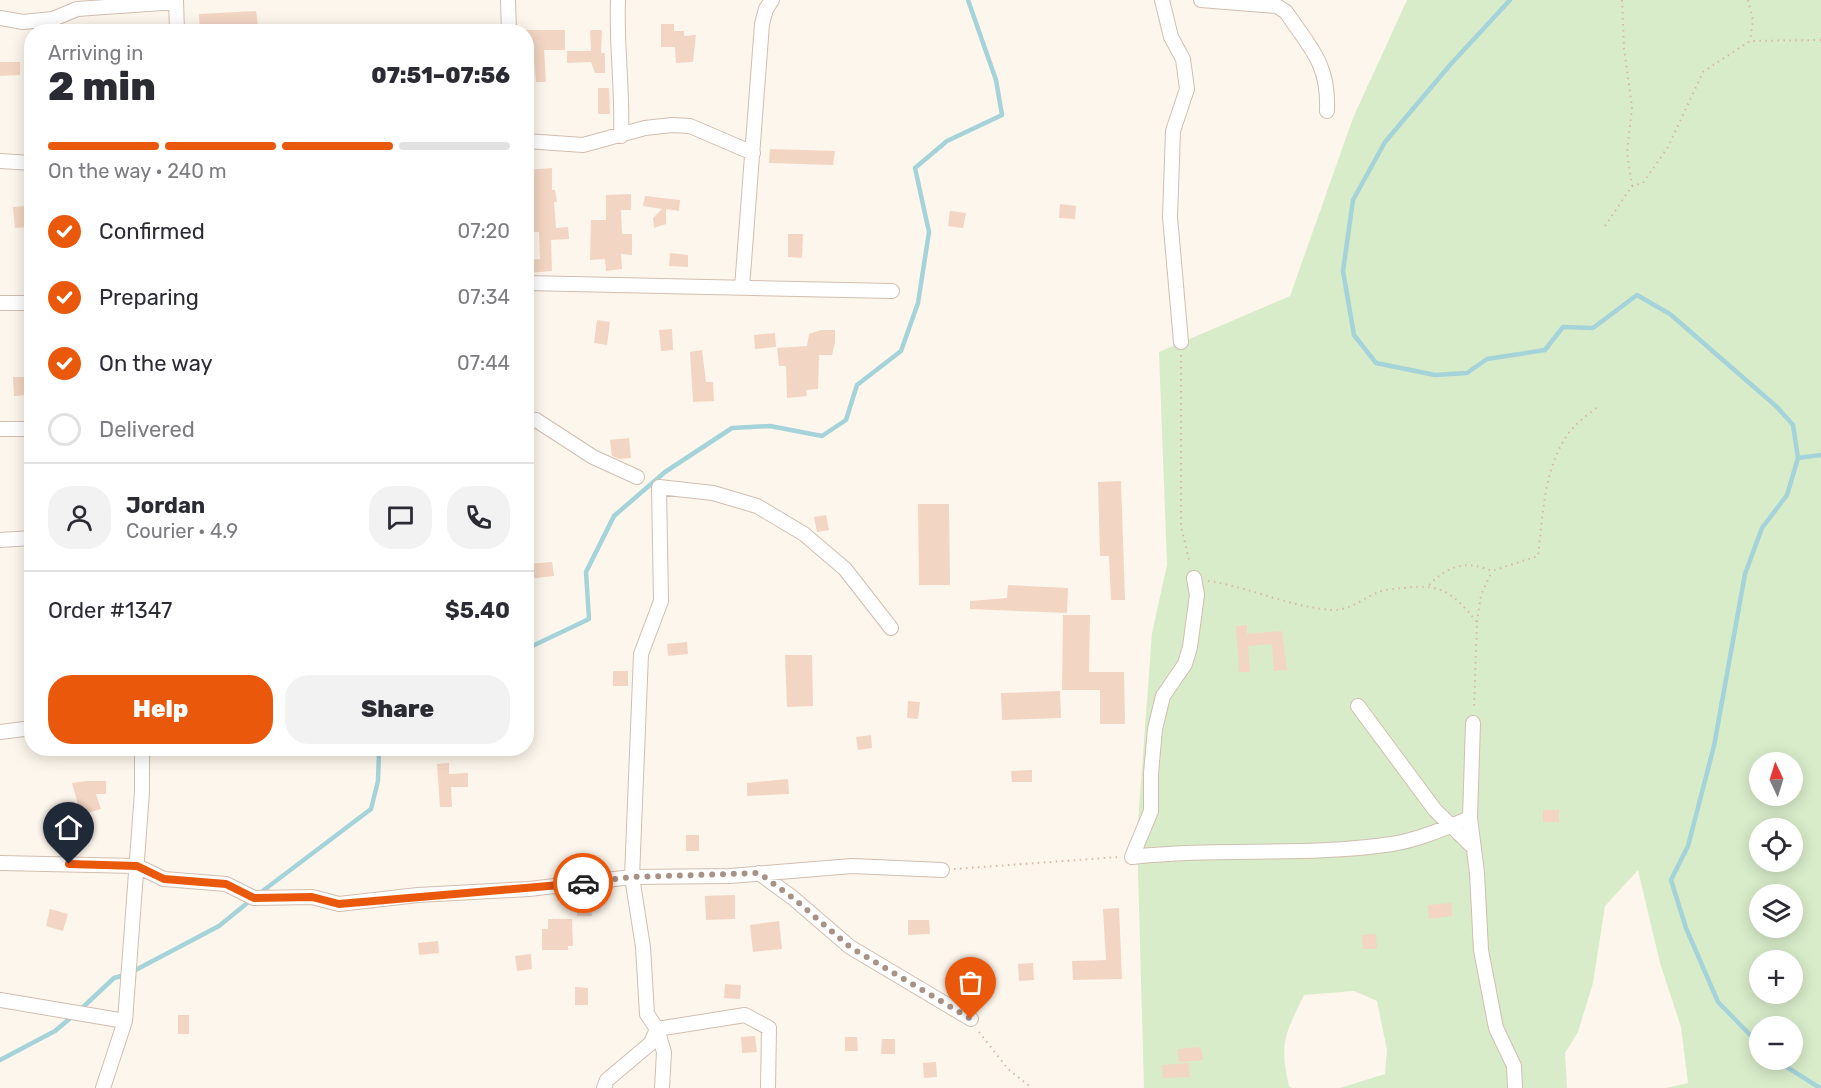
<!DOCTYPE html>
<html lang="en">
<head>
<meta charset="utf-8">
<style>
  :root { --surface:#fff; --page:#f2f2f3; --text:#2b2b33; --muted:#7c7c81; --line:#e1e1e2; --accent:#ea580c }
  body { margin:0; font-family:Rubik,sans-serif; background:var(--page); color:var(--text); height:100vh; display:flex; flex-direction:column; font-size:22px; white-space:nowrap }
  * { box-sizing:border-box; margin:0 }
  p { font-size:20px; color:var(--muted) }
  .icon { flex:none; width:33px; height:33px; fill:none; stroke:currentColor; stroke-width:2; stroke-linecap:round; stroke-linejoin:round }
  .map { position:relative; flex:1; overflow:hidden }
  .drawer { position:absolute; left:24px; top:24px; width:510px; height:732px; display:flex; flex-direction:column; background:var(--surface); border-radius:24px; box-shadow:0 3px 15px #0003 }
  .drawer>* { flex:none }
  .needle { width:39px; rotate:356deg }
  .controls { position:absolute; left:1749px; top:752px; display:grid; gap:12px }
  .controls a { display:grid; place-items:center; width:54px; height:54px; border-radius:50%; background:var(--surface); box-shadow:0 3px 15px #0003; font-size:30px }
  .pin { position:absolute; display:grid; place-items:center; width:51px; height:51px; color:#fff; margin:-62px -26px; border-radius:50% 50% 50% 0; rotate:-45deg; box-shadow:0 0 6px #0007 }
  .pin .icon { rotate:45deg }
  .courier { position:absolute; display:grid; place-items:center; width:60px; height:60px; margin:-30px; border:4px solid #ea580c; border-radius:50%; background:#fff; color:#222; box-shadow:0 2px 8px #0007 }
  .overview em { font-style:normal; font-weight:800 }
  .overview div { display:flex; flex-direction:column-reverse }
  .overview { display:flex; align-items:center; justify-content:space-between; height:102px; padding:0 24px }
  h1 { font-size:39px; font-weight:800; line-height:45px }
  .bar { display:grid; grid-template-columns:repeat(4,1fr); gap:9px 6px; align-content:center; height:72px; padding:0 24px }
  .bar i { height:8px; border-radius:4px; background:var(--line) }
  .bar .on { background:var(--accent) }
  .bar p { grid-column:span 4 }
  .line { display:flex; align-items:center; gap:15px; padding:0 24px; border-top:2px solid var(--line) }
  .line div { flex:1 }
  .round { display:grid; place-items:center; flex:none; width:63px; height:63px; border-radius:24px; background:var(--page) }
  ol { padding:0 24px; list-style:none }
  li { display:flex; align-items:center; gap:18px; height:66px }
  li p { margin-inline-start:auto }
  li .icon { padding:6px; border-radius:50%; background:var(--accent); color:#fff; stroke-width:4 }
  li:last-child { color:var(--muted) }
  li i { width:33px; height:33px; border:3px solid var(--line); border-radius:50% }
  .button { display:flex; gap:12px; margin-top:auto; padding:12px 24px }
  .button a { flex:1; height:69px; border-radius:24px; background:var(--accent); color:#fff; font-size:24px; font-weight:800; line-height:69px; text-align:center }
  .button a+a { background:var(--page); color:var(--text) }
  .map>svg:first-child { display:block }
  .green { fill:#d8ecc9; fill-rule:evenodd }
  .lines { fill:none; stroke-linecap:round; stroke-linejoin:round }
  .stream { stroke:#a5d3da; stroke-width:4.5 }
  .building { fill:#f3d5c3 }
  .minor-casing { stroke:#d1beb0; stroke-width:16 }
  .path { stroke:#d9b8a5; stroke-width:2; stroke-dasharray:1.5 4.5; stroke-linecap:butt }
  .minor { stroke:#fff; stroke-width:14 }
  .done { stroke:#a89285; stroke-width:6; stroke-dasharray:0 10.8 }
  .route { stroke:#ea580c; stroke-width:8 }
</style>
</head>
<body>
<div class="map">
<svg width="1821" height="1088" viewBox="0 0 1821 1088">
  <rect width="100%" height="100%" fill="#fdf6ec"/>
  <path class="green" d="M1407,0h414v1088h-155l22,-5 -7,-56 -21,-64 -22,-93 -33,36 -12,77 -15,49 -13,21 2,35h-227l45,-14 2,-24 -10,-49 -23,-10 -50,4c-19,40 -25,46 -15,91l3,2h-148l-7,-252 15,-203 15,-68 -8,-213 131,-56 63,-178zM1760,762h32v33h-32zM1760,828h32v33h-32zM1760,894h32v33h-32zM1760,960h32v33h-32zM1760,1026h32v33h-32z"/>
  <g class="lines">
    <path class="stream" d="M1510,0l-60,65 -65,77 -32,58 -10,71 11,64 22,28 59,12 32,-2 20,-14 58,-9 18,-23 30,1 44,-33 33,19 107,93 16,18 5,33 -11,37 -25,33 -17,46 -31,172 -26,100 -17,34 15,48 32,74 42,43
      M1798,458l23,-3
      M526,649l63,-30 -3,-47 28,-56 51,-44 67,-44 38,-2 52,10 24,-16 11,-35 44,-34 17,-48 11,-71 -14,-64 32,-27 55,-26 -6,-35 -28,-80
      M260,893l111,-84 7,-28 1,-29 4,-4
      M81,1009l33,-31 14,-4 91,-48 32,-26
      M1774,1059l46,29
      M0,1060l55,-29 19,-16"/>
  </g>
  <path class="building" d="M256,11l3,21h-59l-1,-18z
    M661,24h13v7h10v5l12,-1 -3,27 -17,1 -1,-16h-14z
    M526,30h39v20h-21l2,32h-10l-3,-31 -7,1z
    M590,30h12l-1,23h4v20h-10l-4,-11 -24,1v-12h24z
    M0,62h20v13l-20,1z
    M598,88h11l1,26h-12z
    M770,149l65,2 -2,14 -64,-2z
    M552,168v22h3l2,12h-3l2,26 12,-1 1,12 -18,1 1,31 -24,2 -2,-13 14,-1 -1,-27h-13v-62z
    M631,194v16h-10l1,24h10v21l-11,-1 1,15 -16,2 -1,-12 -15,1 1,-40h15v-25z
    M645,196l35,4 -1,11 -13,-2v15l-12,4 -1,-10 9,-9 -19,-3z
    M1060,204l16,2 -1,13 -16,-1z
    M26,206v7l6,-1v15l-17,1 -2,-21z
    M950,211l16,2 -3,15 -15,-2z
    M788,234h15l-1,24 -14,-1z
    M670,253l18,2v12l-19,-1z
    M597,320l13,2 -3,23 -13,-2z
    M672,329l1,21 -12,1 -2,-21z
    M821,330h14v13l-3,12h-13l-1,34 -12,1 1,6 -20,2 -1,-32h-7l-2,-18 30,-2 2,-12z
    M775,333l1,14 -21,2 -1,-14z
    M702,350l4,32h7l1,19 -21,1 -3,-50z
    M13,377h11l1,18 -11,1z
    M629,438l2,20 -11,1 -8,-3 -2,-16z
    M1121,481l4,119h-14l-2,-44h-9l-2,-74z
    M918,504h31l1,81h-31z
    M826,515l3,15 -12,2 -3,-15z
    M552,562l2,14 -26,3 -1,-15z
    M1008,585l60,3 -1,25 -97,-4v-8l37,-3z
    M1063,615h27l-1,57h35l1,52h-25v-34h-38z
    M1247,625v9l35,-3 5,39 -13,1 -2,-27 -24,2 2,26h-11l-3,-46z
    M687,642l1,12 -20,2 -1,-12z
    M785,655h27l1,51 -26,1z
    M613,671h15v15h-15z
    M1060,691l1,27 -59,2 -1,-27z
    M908,701l12,1 -2,17 -11,-1z
    M871,735l1,13 -14,2 -2,-13z
    M449,763v11l19,-1v14h-17l1,20h-12l-3,-43z
    M1032,770v12h-20l-1,-11z
    M788,779l1,15 -42,2v-13z
    M86,781h20v13h-10l5,15 -20,6 -9,-32z
    M1543,810h16v12h-16z
    M686,835h13v16h-13z
    M735,895v24l-29,1 -1,-24z
    M577,897h16l-1,19h-15z
    M1451,903l1,13 -23,3 -1,-14z
    M1119,908l3,71 -49,1 -1,-19 34,-1 -3,-51z
    M50,909l18,5 -5,17 -17,-5z
    M548,919h24l1,27h-5v4h-26v-21h6z
    M908,920h21l1,14 -22,1z
    M779,921l3,28 -29,3 -3,-27z
    M1376,934l1,15h-14l-1,-14z
    M438,941l1,12 -20,2 -1,-12z
    M531,954l1,15 -15,2 -2,-15z
    M1033,963l1,17 -15,1 -1,-17z
    M725,984l16,1 -1,14 -16,-1z
    M575,987l13,1v17h-13z
    M178,1015h11v19h-11z
    M755,1036l2,16 -15,1 -1,-16z
    M845,1037h12l1,14h-13z
    M882,1039h13v15h-14z
    M1201,1047l2,13 -24,2 -1,-13z
    M936,1062l1,15 -13,1 -1,-15z
    M1189,1063l1,14 -27,1 -1,-13z"/>
  <g class="lines">
    <g class="minor-casing">
      <path id="minor" d="M176,0l1,32
        M508,0l1,32
        M618,0c-2,45 5,90 3,136
        M1162,0l9,37 12,22 4,30 -14,42 -3,86 11,125
        M1201,0l76,6 9,6c25,37 43,52 41,99
        M0,18l23,4 30,-3 24,-10 99,-7
        M526,141l57,4 62,-17 27,-3 18,1 63,27
        M0,161l32,2
        M526,283l366,8
        M742,288l20,-264 4,-15 6,-9
        M0,303h32
        M526,419l10,1 57,37 44,20
        M0,429h32
        M0,540l32,-2
        M1358,706l77,104 39,38
        M1473,723l-3,95 7,55 4,77 15,78 18,38 1,22
        M0,732l32,-4
        M1132,857c86,-10 174,0 260,-13 26,-4 53,-16 78,-26
        M1132,857l19,-46v-38l4,-44 8,-33 22,-32 5,-17 7,-52 -3,-17
        M0,863l137,3 27,13 62,5 28,14 58,-1 27,7 79,-9 111,-6 103,-12 98,-1 122,-10 90,4
        M759,873l34,25 57,49 121,72
        M0,1000l125,21
        M103,1088l22,-67 17,-229v-44
        M604,1088l3,-8 44,-37 6,-14 88,-14 24,13 -1,60
        M662,1088l2,-36 -7,-23 -10,-15 -4,-67 -11,-70 9,-223 20,-53 -2,-114 54,6 44,13 47,28 41,35 46,59"/>
    </g>
    <path class="path" d="M1622,0l2,48 8,59 -5,46 5,33
      M1748,0l5,20 -3,21
      M1605,226l27,-40 11,-3 25,-36 35,-75 47,-31 71,-1
      M1181,355v171l9,38
      M1208,581c42,6 84,27 126,29 15,0 29,-11 42,-17 8,-4 19,-4 27,-5 39,-5 50,5 74,34l-3,87
      M1429,585c20,-20 37,-25 63,-14l46,-15c5,-41 6,-97 36,-129 7,-8 17,-15 25,-21
      M1477,622l4,-27 11,-24
      M954,869l165,-12
      M979,1032l29,37 24,19"/>
    <use href="#minor" class="minor"/>
  </g>
  <g class="lines">
    <path class="done" d="M583,883l49,-6 127,-4 34,25 57,49 121,72"/>
    <path class="route" d="M69,864l68,2 27,13 62,5 28,14 58,-1 27,7 244,-21"/>
  </g>
</svg>
<div class="controls">
<a><svg class="needle" viewBox="-14 -14 28 28"><path d="M0-13l5 13h-10z" fill="#e53935"/><path d="M0 13l5-13h-10z" fill="#7c7c81"/></svg></a>
<a><svg class="icon" aria-label="locate" viewBox="0 0 24 24"><circle cx="12" cy="12" r="6"/><path d="M12 2v4M12 18v4M2 12h4M18 12h4"/></svg></a>
<a><svg class="icon" aria-label="layers" viewBox="0 0 24 24"><path d="M12 4l9 5-9 5-9-5zM3 14l9 5 9-5"/></svg></a>
<a>+</a>
<a>−</a>
</div>
<div class="pin" style="left:971px;top:1019px;background:#ea580c"><svg class="icon" aria-label="bag" viewBox="0 0 24 24"><path d="M5 8h14l-1 12H6zM9 8a3 3 0 0 1 6 0"/></svg></div>
<div class="pin" style="left:69px;top:864px;background:#1f2937"><svg class="icon" aria-label="home" viewBox="0 0 24 24"><path d="M3 11l9-7 9 7M6 9v11h12V9"/></svg></div>
<div class="courier" style="left:583px;top:883px"><svg class="icon" aria-label="car" viewBox="0 0 24 24"><path d="M5 17H2v-5l4-1 3-4h7l3 4 3 1v5h-3M9 17h6M6 11h13"/><circle cx="7" cy="17" r="2"/><circle cx="17" cy="17" r="2"/></svg></div>
<section class="drawer">
<div class="overview"><div><h1>2 min</h1><p>Arriving in</p></div><em>07:51–07:56</em></div>
<div class="bar"><i class="on"></i><i class="on"></i><i class="on"></i><i></i><p>On the way · 240 m</p></div>
<ol>
<li><svg class="icon" aria-label="check" viewBox="0 0 24 24"><path d="M5 12l5 5 9-10"/></svg>Confirmed<p>07:20</p></li>
<li><svg class="icon" aria-label="check" viewBox="0 0 24 24"><path d="M5 12l5 5 9-10"/></svg>Preparing<p>07:34</p></li>
<li><svg class="icon" aria-label="check" viewBox="0 0 24 24"><path d="M5 12l5 5 9-10"/></svg>On the way<p>07:44</p></li>
<li><i></i>Delivered</li>
</ol>
<div class="line" style="height:108px"><a class="round"><svg class="icon" aria-label="person" viewBox="0 0 24 24"><circle cx="12" cy="8" r="4"/><path d="M4 21q1-7 8-7t8 7"/></svg></a><div><b>Jordan</b><p>Courier · 4.9</p></div><a class="round"><svg class="icon" aria-label="chat" viewBox="0 0 24 24"><path d="M4 5h16v11H9l-5 4z"/></svg></a><a class="round"><svg class="icon" aria-label="phone" viewBox="0 0 24 24"><path d="M5 4h4l2 5-3 2q2 4 5 5l2-3 5 2v4C11 20 4 13 5 4z"/></svg></a></div>
<div class="line" style="height:78px"><div>Order #1347</div><b>$5.40</b></div>
<div class="button"><a>Help</a><a>Share</a></div>
</section>
</div>
</body>
</html>
